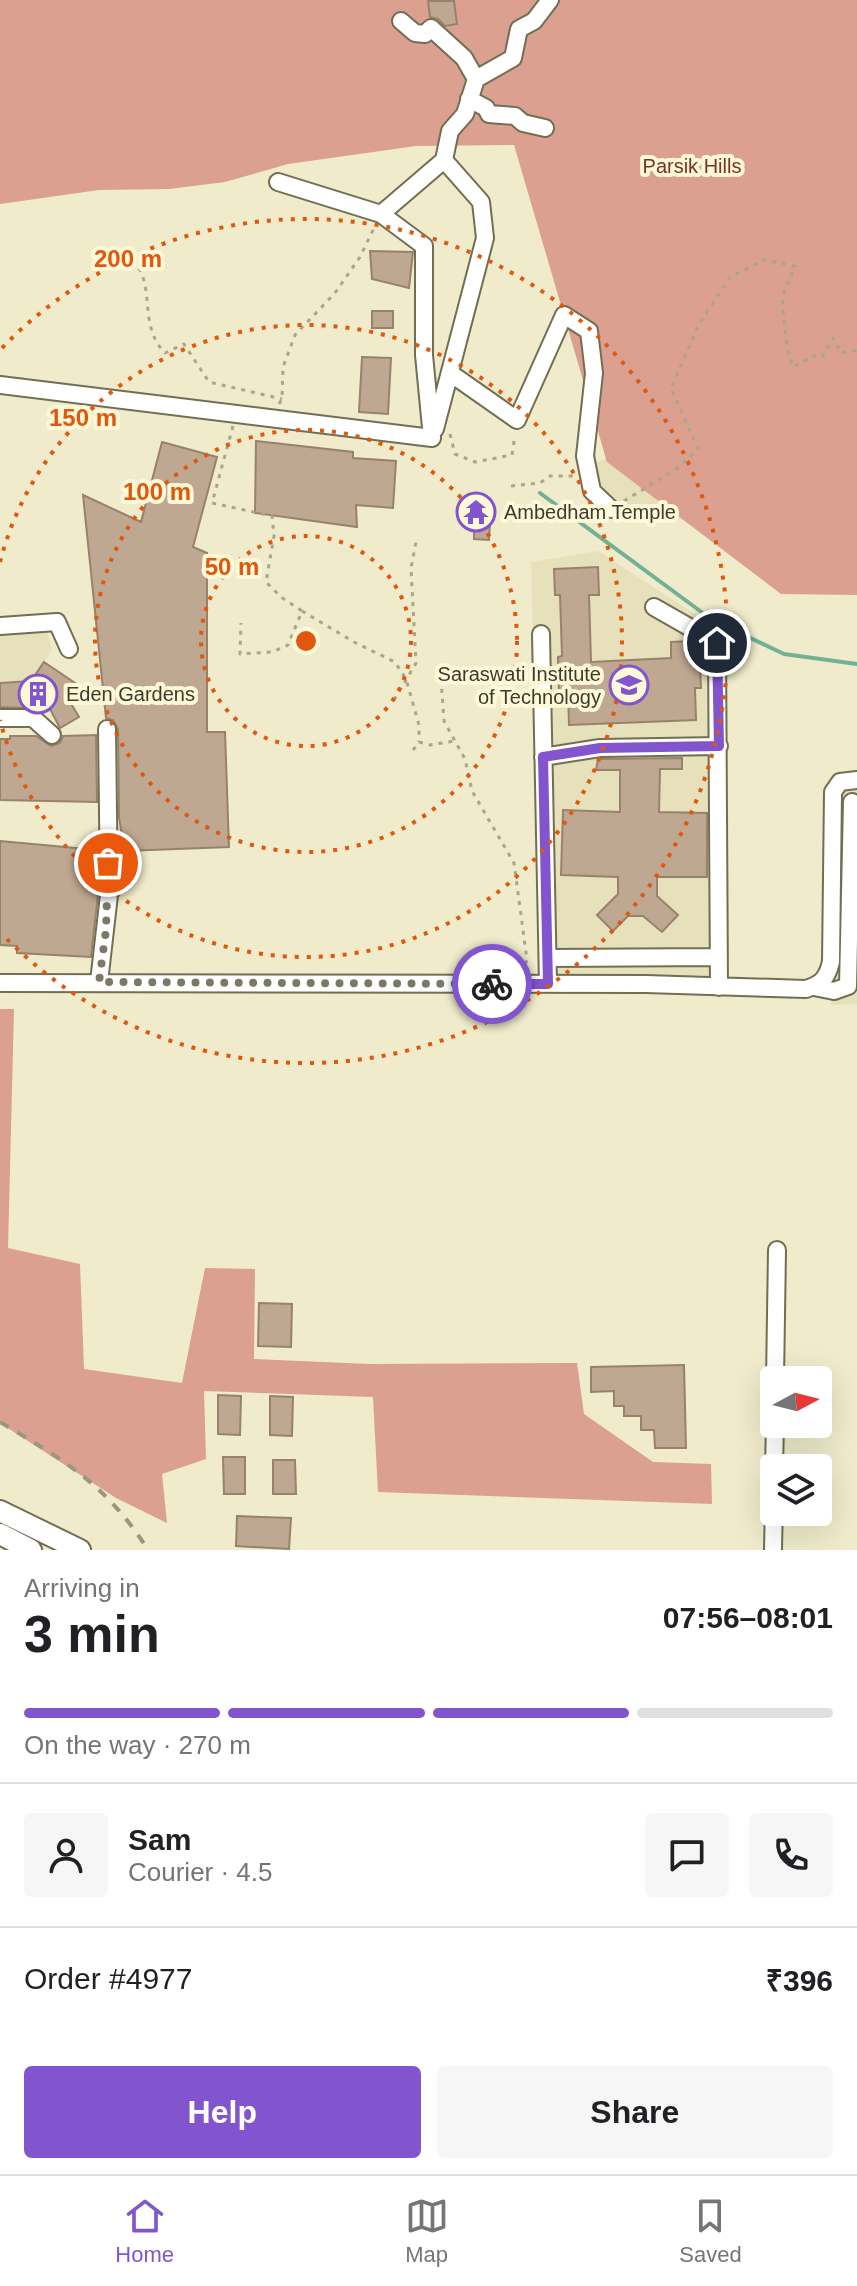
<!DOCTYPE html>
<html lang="en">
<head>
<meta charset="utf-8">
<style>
  :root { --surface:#fff; --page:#f6f6f6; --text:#202124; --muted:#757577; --line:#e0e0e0; --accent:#8255ce }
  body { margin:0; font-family:Helvetica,sans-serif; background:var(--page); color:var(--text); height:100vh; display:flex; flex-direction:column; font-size:30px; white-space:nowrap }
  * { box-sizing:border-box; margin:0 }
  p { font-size:26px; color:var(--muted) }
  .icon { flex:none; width:44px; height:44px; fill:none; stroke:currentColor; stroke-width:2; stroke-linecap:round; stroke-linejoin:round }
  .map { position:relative; height:1550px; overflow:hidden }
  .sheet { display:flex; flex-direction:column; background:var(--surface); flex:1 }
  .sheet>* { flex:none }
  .needle { width:52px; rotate:83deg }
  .buttons { position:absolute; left:760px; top:1366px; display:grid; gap:16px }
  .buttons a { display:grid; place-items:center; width:72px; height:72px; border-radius:8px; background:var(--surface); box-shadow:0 8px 32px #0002; font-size:40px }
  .pin { position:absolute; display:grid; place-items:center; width:68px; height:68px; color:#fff; margin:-34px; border:4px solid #fff; border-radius:50%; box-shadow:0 2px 8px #0007 }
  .courier { position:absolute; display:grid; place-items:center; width:80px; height:80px; margin:-40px; border:6px solid #8255ce; border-radius:50%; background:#fff; color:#222; box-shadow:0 2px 10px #0007 }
  .head em { font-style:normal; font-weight:700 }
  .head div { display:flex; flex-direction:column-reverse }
  .head { display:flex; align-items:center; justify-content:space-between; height:136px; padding:0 24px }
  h1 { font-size:52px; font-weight:700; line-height:60px }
  .bar { display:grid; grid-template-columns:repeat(4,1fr); gap:12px 8px; align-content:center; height:96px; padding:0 24px }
  .bar i { height:10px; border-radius:6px; background:var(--line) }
  .bar .selected { background:var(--accent) }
  .bar p { grid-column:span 4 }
  .line { display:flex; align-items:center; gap:20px; padding:0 24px; border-top:2px solid var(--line) }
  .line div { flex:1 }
  .round { display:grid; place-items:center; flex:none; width:84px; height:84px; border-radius:8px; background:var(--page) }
  .button { display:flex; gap:16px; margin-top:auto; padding:16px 24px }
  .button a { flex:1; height:92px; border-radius:8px; background:var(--accent); color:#fff; font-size:32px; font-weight:700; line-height:92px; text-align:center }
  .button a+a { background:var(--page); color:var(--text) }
  .menu { display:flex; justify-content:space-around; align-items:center; height:112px; border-top:2px solid var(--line); background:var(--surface); font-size:22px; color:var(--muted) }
  .menu a { display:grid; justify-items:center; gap:4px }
  .menu .selected { color:var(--accent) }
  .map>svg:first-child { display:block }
  .built { fill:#e6e1ba }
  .forest { fill:#dba090 }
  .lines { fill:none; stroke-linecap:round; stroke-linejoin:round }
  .stream { stroke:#72b197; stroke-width:4 }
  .building { fill:#bfa891; stroke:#97826b; stroke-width:2 }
  .minor-casing { stroke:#726e52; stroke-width:20 }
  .major-casing { stroke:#726e52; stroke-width:24 }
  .path { stroke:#a9a68d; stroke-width:3; stroke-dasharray:4 6; stroke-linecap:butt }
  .minor { stroke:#fff; stroke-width:16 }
  .major { stroke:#fff; stroke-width:20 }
  .rail { stroke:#9a9780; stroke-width:4; stroke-dasharray:10 10; stroke-linecap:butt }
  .done { stroke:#7b7965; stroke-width:8; stroke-dasharray:0 14.4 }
  .route { stroke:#8255ce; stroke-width:10 }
  .ring { fill:none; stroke:#df580e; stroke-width:4; stroke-dasharray:4 8 }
  .labels { text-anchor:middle; stroke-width:8; stroke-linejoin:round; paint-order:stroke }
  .park-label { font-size:20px; fill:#7a3320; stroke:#fcf8d8 }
  .poi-label { font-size:20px; fill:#3c3b2e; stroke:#fcf8d8; text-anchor:start }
  .centre { fill:#df580e; stroke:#fcf8d8; stroke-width:4 }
  .ring-label { font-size:24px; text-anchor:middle; font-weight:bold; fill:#df580e; stroke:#fcf8d8; stroke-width:8; stroke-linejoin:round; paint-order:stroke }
</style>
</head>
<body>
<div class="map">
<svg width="857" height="1550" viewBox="0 0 857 1550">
  <rect width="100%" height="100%" fill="#efebcb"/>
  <path class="built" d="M647,439l41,82 -78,-16 -18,-40z
    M598,551l129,84 -4,102v239l-181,1 -11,-415z
    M0,616l45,6 7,28 -21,31 -31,2z
    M840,782h17v222l-26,1z"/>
  <path class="forest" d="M0,0h857v595l-76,-1 -174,-132 -93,-317 -98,1 -128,18 -63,18 -56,7 -70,1 -99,14z
    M0,1009h14l-6,239 72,16 4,105 98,14 23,-115 50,1 -1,90 115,5 208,-1 7,51 69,48 58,2 1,40 -334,-12 -5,-95 -169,-6 2,68 -44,15 5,49 -51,-25 -116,-75z"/>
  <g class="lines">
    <path class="stream" d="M540,493l171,126 73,35 73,10"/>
  </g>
  <path class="building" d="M428,1h26l3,23 -12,2 -7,-7 -8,-2z
    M370,251l43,1 -4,36 -37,-9z
    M372,311h21v17h-21z
    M362,357l29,1 -3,56 -29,-2z
    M256,441l97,11v6l43,3 -3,47 -37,-3 1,22 -102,-14z
    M162,442l55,15 -24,90 14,6v179h18l4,115 -105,4 -5,-34 -1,-88 -5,-9 -7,-2 -23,-223 58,27z
    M474,522h16l-1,18 -15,-1z
    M598,567l1,28h-10l2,67 80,-4v-16l21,-1 7,4 2,43h-6l1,32 -127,5 -1,-32h-9l-1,-36 4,-1 -2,-61h-5l-1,-26z
    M44,662l37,25 -11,15 9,15 -19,11 -10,-19 -50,-2v-24l31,-2z
    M96,735l1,67 -97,-2v-61h10v-3h26l15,10 9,-3 3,-7z
    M682,758v11h-22l-1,43 48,1v64h-50v19l21,19 -16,17 -19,-16h-15l-15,15 -16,-16 21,-21v-17l-57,-2 2,-65 57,2v-42h-24l2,-11z
    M0,841l97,9 1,44 -7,63 -74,-4v-7l-17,-1z
    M259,1303l33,1 -1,43 -33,-1z
    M684,1365l2,83h-31l-1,-18h-13v-14h-17v-10h-10v-15l-23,1v-25z
    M218,1395l23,1 -1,39 -22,-1z
    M270,1396l23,1 -1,39 -22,-1z
    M223,1457h22v37h-21z
    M273,1460h22l1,34h-23z
    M237,1516l54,2 -2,31 -53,-3z"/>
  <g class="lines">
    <g class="minor-casing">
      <path id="minor" d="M401,21l14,12 10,1 6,-6 33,30 12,21 -11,35 -15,17 -6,29 -63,54 43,32v109l8,83
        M476,79l37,-21 6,-29 15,-8 16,-21
        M469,99l17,9 3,6 26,2 8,7 22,5
        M278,182l103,32
        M450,373l67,47 47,-105 25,16 5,42 -9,83 7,35 19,18
        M0,385l432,53
        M435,429l50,-191 -4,-36 -37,-42
        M654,607l63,36 2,344
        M0,626l57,-4 12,27
        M541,634l7,350
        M0,718h33l19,17
        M543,757l57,-9 119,-2
        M548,958l171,-1
        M99,982l10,-87 -2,-166
        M0,983l646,1 160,5c16,-5 21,-11 25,-27l2,-170 7,-10 17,-2
        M814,987l20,4 14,-5 4,-184
        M775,1380l2,-130
        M774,1468l1,-44
        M773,1550l1,-49"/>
    </g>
    <g class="major-casing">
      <path id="major" d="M0,1511l80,39
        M0,1534l31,16"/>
    </g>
    <path class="path" d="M133,260c24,26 4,64 32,93l19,-9 25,38 73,17
      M279,404l3,-5 1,-32 12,-32 40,-42 25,-36 15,-31
      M233,426l-21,77 60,13 2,20 -8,46 15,15 21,14 -14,34 -16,7 -32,2 1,-31
      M450,434l5,20 20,8 37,-7 3,-20
      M511,486l29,-3 10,-7h26
      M624,501l51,-31 23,-21 -27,-61 28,-64 31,-47 34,-17 31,6 -13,32 5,50 6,19 20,-11 9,1 11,-19 9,15 15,-3
      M302,611l52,31 41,20 11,17 13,46v17
      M441,679l3,42 21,38 7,32 42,72 13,97 -4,9
      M394,700l22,-37 -5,-95 6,-31
      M413,750l6,-8 11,3 24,-4"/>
    <use href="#minor" class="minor"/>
    <use href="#major" class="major"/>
    <path class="rail" d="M0,1422c64,38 107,63 148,128"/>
  </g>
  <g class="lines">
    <path class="done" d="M108,863l-2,67 -7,52 393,2"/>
    <path class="route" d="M492,984h56l-5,-227 57,-9 119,-2 -2,-103"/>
  </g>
  <g class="ring">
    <circle cx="306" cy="641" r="105"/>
    <circle cx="306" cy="641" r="211"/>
    <path d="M0 562A316 316 0 1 1 0 720"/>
    <path d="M2 348A422 422 0 1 1 2 934"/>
  </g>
  <defs>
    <g id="temple-ring" transform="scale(2)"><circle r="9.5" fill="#fcf8d8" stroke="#8255ce" stroke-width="1.5"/><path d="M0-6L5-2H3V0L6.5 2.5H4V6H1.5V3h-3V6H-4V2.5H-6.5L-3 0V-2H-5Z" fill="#8255ce"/></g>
    <g id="university-ring" transform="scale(2)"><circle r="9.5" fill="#fcf8d8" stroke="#8255ce" stroke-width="1.5"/><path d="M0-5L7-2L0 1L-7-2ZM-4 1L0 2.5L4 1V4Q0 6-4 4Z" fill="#8255ce"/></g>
    <g id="building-ring" transform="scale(2)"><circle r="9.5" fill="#fcf8d8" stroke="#8255ce" stroke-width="1.5"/><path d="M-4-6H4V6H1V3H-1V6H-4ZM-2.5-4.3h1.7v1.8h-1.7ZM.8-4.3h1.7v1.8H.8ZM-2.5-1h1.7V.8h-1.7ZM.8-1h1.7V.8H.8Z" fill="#8255ce"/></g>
  </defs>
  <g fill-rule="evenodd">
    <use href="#temple-ring" x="476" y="512"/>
    <use href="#university-ring" x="629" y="685"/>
    <use href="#building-ring" x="38" y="694"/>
  </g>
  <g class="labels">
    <g class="park-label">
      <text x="692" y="173">Parsik Hills</text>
    </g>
    <g class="poi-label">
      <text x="504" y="519">Ambedham Temple</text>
      <text x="601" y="681" text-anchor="end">Saraswati Institute<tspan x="601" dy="23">of Technology</tspan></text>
      <text x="66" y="701">Eden Gardens</text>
    </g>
  </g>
  <circle cx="306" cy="641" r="12" class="centre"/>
  <g class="ring-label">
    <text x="128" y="267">200 m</text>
    <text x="83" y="426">150 m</text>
    <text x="157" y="500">100 m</text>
    <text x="232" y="575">50 m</text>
  </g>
</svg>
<div class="buttons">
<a><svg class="needle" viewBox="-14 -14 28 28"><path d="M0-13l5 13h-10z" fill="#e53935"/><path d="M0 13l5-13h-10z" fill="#757577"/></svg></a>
<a><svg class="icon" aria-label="layers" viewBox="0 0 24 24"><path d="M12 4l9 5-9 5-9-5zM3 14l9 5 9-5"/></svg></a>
</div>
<div class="pin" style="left:108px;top:863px;background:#ea580c"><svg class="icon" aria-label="bag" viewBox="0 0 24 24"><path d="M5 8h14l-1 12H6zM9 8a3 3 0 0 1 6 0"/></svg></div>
<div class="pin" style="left:717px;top:643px;background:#1f2937"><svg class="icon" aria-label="home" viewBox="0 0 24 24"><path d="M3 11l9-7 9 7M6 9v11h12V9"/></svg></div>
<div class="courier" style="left:492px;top:984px"><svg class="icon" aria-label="bike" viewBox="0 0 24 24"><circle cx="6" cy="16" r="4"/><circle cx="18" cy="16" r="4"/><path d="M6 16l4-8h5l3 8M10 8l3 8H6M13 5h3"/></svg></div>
</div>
<section class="sheet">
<div class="head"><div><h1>3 min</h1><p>Arriving in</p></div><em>07:56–08:01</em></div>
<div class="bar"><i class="selected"></i><i class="selected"></i><i class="selected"></i><i></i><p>On the way · 270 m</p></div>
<div class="line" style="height:144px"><a class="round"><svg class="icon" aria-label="person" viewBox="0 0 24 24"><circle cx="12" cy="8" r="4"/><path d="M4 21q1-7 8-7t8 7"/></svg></a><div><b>Sam</b><p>Courier · 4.5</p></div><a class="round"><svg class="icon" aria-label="chat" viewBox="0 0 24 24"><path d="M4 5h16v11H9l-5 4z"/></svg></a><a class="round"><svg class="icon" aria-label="phone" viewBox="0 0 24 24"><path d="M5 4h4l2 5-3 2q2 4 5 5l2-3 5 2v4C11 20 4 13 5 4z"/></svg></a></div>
<div class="line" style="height:104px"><div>Order #4977</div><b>₹396</b></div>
<div class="button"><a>Help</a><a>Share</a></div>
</section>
<nav class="menu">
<a class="selected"><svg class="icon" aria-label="home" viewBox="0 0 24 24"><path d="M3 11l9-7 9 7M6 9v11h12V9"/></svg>Home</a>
<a><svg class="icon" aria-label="map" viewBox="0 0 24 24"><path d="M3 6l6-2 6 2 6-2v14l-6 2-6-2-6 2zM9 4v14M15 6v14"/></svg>Map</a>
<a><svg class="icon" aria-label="saved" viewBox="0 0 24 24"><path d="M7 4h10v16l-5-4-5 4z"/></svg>Saved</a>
</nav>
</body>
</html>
